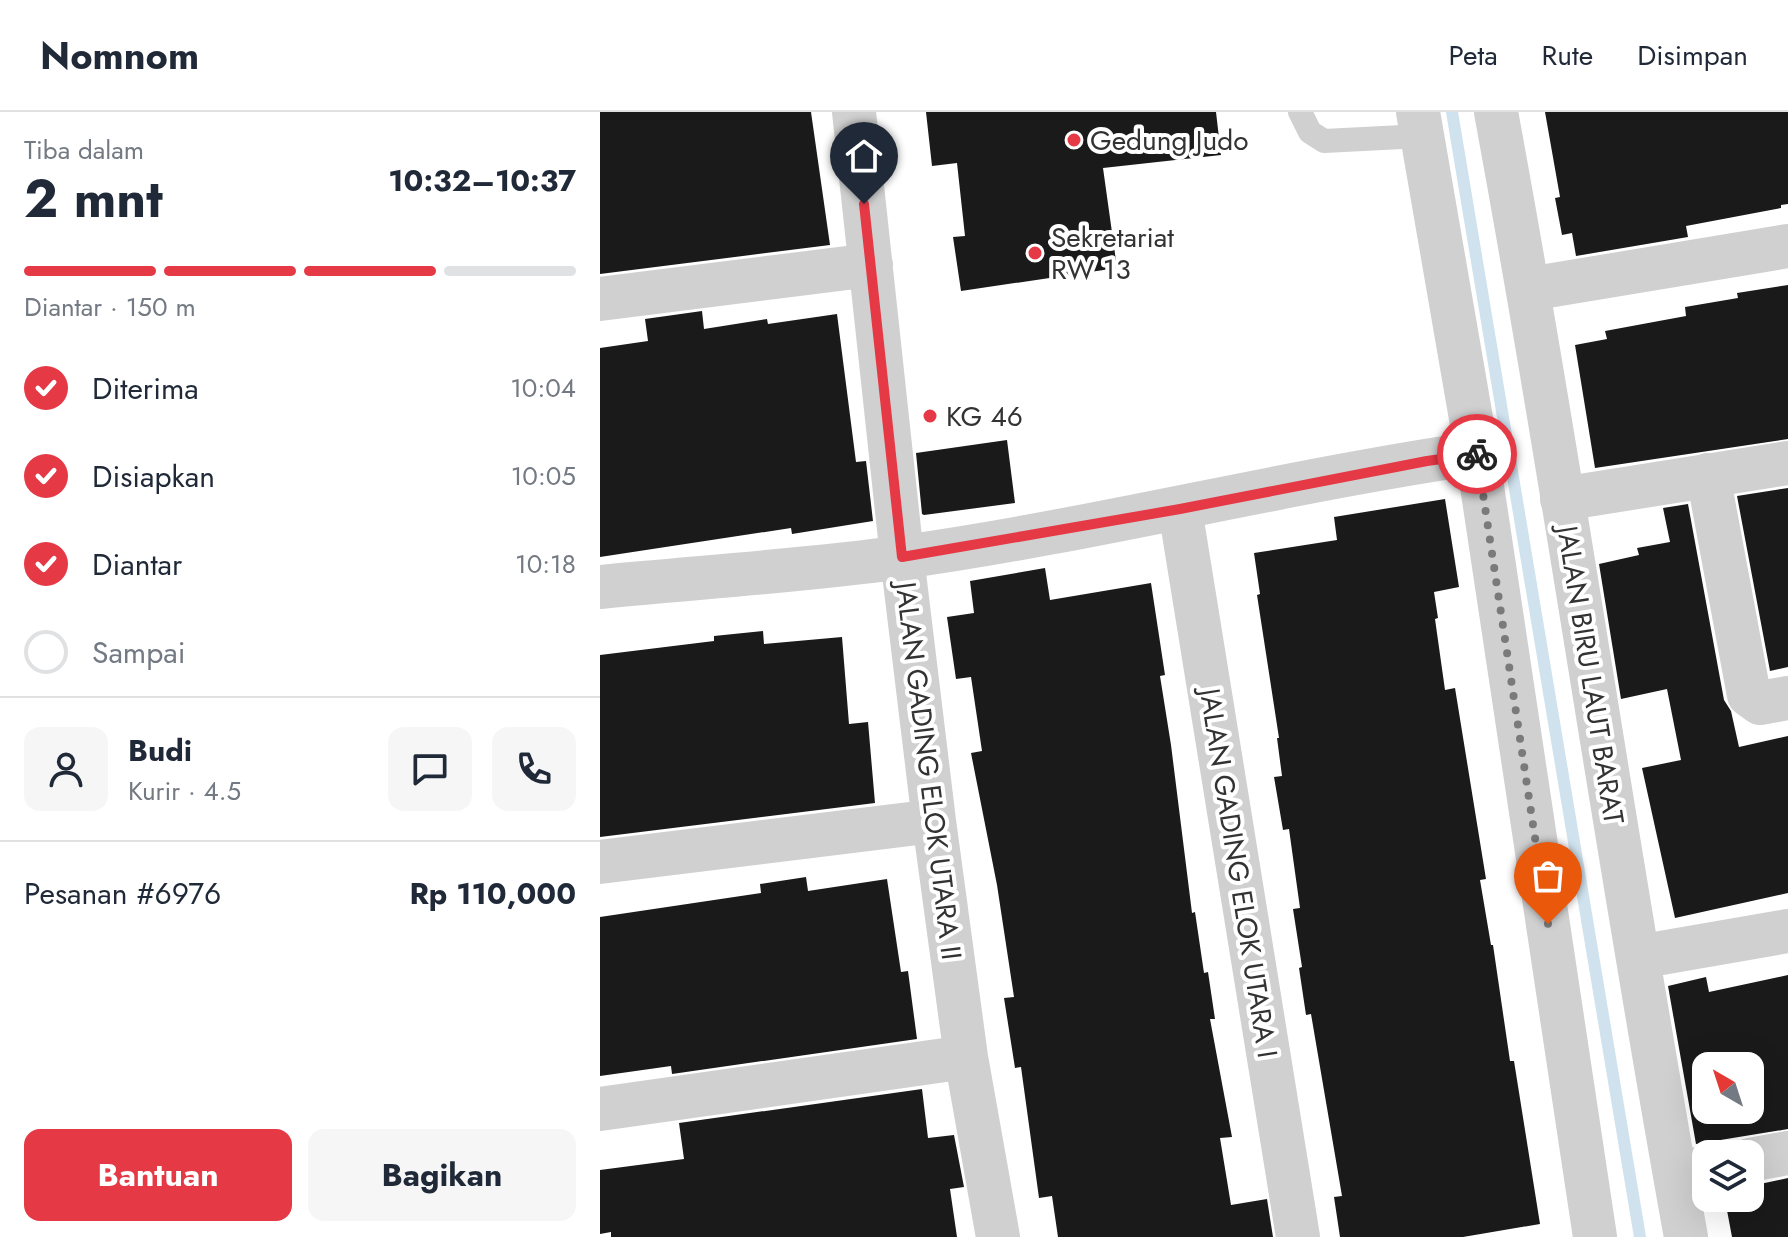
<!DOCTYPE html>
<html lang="id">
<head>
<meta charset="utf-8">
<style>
  :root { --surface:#fff; --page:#f6f6f7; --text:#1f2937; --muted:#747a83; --line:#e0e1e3; --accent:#e63946 }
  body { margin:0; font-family:Jost,sans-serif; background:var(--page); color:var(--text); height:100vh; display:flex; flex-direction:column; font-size:30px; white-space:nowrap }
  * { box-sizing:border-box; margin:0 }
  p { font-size:26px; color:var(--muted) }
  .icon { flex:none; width:44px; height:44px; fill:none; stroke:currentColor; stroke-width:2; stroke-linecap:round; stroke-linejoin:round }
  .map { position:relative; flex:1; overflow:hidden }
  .panel { display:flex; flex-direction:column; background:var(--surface); width:600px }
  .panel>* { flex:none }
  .needle { width:52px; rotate:321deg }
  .tools { position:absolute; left:1092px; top:940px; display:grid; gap:16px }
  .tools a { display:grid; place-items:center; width:72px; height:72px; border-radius:16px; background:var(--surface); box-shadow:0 8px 32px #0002; font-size:40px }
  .pin { position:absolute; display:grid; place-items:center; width:68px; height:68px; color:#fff; margin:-82px -34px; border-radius:50% 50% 50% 0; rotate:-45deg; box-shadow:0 0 8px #0007 }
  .pin .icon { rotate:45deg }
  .courier { position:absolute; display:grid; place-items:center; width:80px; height:80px; margin:-40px; border:6px solid #e63946; border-radius:50%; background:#fff; color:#222; box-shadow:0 2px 10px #0007 }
  .summary em { font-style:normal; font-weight:700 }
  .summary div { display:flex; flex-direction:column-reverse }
  .summary { display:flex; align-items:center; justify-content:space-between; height:136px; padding:0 24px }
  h1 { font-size:52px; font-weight:700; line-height:60px }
  .bar { display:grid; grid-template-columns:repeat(4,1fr); gap:12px 8px; align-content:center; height:96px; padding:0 24px }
  .bar i { height:10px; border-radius:6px; background:var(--line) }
  .bar .current { background:var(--accent) }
  .bar p { grid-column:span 4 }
  .line { display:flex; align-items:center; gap:20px; padding:0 24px; border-top:2px solid var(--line) }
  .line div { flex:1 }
  .round { display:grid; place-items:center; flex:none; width:84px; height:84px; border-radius:16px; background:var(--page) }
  ol { padding:0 24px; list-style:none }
  li { display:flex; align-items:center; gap:24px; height:88px }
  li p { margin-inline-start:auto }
  li .icon { padding:8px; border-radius:50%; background:var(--accent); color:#fff; stroke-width:4 }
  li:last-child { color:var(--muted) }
  li i { width:44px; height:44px; border:4px solid var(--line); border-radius:50% }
  .primary-button { display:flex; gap:16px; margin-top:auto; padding:16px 24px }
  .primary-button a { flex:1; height:92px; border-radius:16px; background:var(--accent); color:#fff; font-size:32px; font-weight:700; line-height:92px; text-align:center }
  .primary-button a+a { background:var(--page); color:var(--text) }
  header { display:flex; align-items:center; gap:48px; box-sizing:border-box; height:112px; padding:0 40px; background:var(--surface); border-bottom:2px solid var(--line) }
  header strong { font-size:38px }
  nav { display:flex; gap:44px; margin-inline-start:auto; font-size:28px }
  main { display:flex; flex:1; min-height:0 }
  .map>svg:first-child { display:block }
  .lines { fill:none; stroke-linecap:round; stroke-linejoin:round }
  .stream { stroke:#cfe2ee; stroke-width:12 }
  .building { fill:#1a1a1a; fill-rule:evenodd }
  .service { stroke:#d0d0d0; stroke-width:24 }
  .minor { stroke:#d0d0d0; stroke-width:44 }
  .tertiary { stroke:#d0d0d0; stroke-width:44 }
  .done { stroke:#7a7a7a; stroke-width:8; stroke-dasharray:0 14.4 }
  .route { stroke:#e63946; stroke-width:10 }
  .poi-dot { fill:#e63946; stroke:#fff; stroke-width:3 }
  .labels { text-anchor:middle; stroke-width:8; stroke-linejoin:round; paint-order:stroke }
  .poi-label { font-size:28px; fill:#333; stroke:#fff; text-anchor:start }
  .street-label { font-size:28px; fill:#333; stroke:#fff }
</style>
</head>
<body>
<header>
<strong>Nomnom</strong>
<nav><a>Peta</a><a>Rute</a><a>Disimpan</a></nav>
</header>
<main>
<section class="panel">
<div class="summary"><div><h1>2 mnt</h1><p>Tiba dalam</p></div><em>10:32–10:37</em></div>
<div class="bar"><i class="current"></i><i class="current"></i><i class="current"></i><i></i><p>Diantar · 150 m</p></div>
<ol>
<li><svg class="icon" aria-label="check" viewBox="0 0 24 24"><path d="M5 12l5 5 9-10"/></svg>Diterima<p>10:04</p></li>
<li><svg class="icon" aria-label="check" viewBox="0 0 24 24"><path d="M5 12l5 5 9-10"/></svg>Disiapkan<p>10:05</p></li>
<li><svg class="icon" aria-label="check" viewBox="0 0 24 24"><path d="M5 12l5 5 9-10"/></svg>Diantar<p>10:18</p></li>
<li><i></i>Sampai</li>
</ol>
<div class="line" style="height:144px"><a class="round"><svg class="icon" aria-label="person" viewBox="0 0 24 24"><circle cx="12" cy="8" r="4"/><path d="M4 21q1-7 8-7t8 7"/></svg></a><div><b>Budi</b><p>Kurir · 4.5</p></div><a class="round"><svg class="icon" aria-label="chat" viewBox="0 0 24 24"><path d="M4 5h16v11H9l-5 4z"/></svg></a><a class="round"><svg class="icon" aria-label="phone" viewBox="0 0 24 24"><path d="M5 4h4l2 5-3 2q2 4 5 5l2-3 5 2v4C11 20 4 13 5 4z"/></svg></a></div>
<div class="line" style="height:104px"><div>Pesanan #6976</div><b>Rp 110,000</b></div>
<div class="primary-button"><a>Bantuan</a><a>Bagikan</a></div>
</section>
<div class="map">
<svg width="1188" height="1125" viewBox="0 0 1188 1125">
  <rect width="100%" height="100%" fill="#fff"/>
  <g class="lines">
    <path class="stream" d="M852,0l188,1125"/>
  </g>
  <path class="building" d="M0,0h211l19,133 -230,29z
    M326,0h290l5,43 -118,13 14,100 -156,23 -8,-54 12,-1 -8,-73 -25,3z
    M945,0h243v92l-7,1v3l-95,18 2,11 -112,19 -4,-23 -10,2 -7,-37 5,-1z
    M1188,173v154l-193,29 -20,-123 32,-6 -2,-8 81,-15 -1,-9 53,-9 -1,-5z
    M102,199l2,18 63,-10 1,5 69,-10 19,148 10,-1 7,60 -81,13 -1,-6 -191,29v-209l48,-7 -3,-22z
    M407,328l8,63 -91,12 -2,-1 -6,-61z
    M1188,376v179l-18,4 -33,-175z
    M845,387l14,88 -25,5 4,26 -3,1 10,71 10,-2 31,191 -6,1 11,65h2l17,116h4l26,163 -77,13h-123l-6,-40 8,-1 -31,-182 -5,1 -7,-47 3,-1 -9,-58 7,-1 -11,-79 -6,1 -9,-53 8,-1 -5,-38h2l-22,-143 3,-1 -6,-41 83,-13 -3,-23z
    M1088,392l36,196 7,11 8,36 49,-11v157l-113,25 -33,-150 39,-8 -14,-71 -46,10 -22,-135 40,-9 -2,-7 33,-6 -7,-34z
    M445,456l5,32 101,-17 14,92 -5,1 11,69 21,168 3,-1 9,61 4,-1 7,47h-5l22,118 -12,1 11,67 36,-6 6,38h-215l-6,-41 -13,2 -18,-131 -6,1 -11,-70 10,-1 -17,-112 -26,-132 11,-2 -11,-74 -15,2 -9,-62 27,-4 -4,-32z
    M163,519l1,13 78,-7 7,87 19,-2 7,81 -275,34v-182l114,-14v-5z
    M206,765l2,14 79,-12 14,93 7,-1 9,68 -245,35 -1,-8 -71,10v-159l161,-24 -1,-9z
    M1188,863v154l-92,15 -28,-158 38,-9 3,15zM1106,954h44v44h-44z
    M322,977l6,49 26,-3 10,52 -14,2 7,48h-346v-5l-11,2v-64l84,-11 -5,-36z
    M1188,1066v59h-56l-6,-32 36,-8 -2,-13z"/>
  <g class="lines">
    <path class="service" d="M700,0l10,20 14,9 98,-5"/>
    <path class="minor" d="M254,0l48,445 32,264 32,236 32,180
      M929,177l259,-43
      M0,187l271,-34
      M1108,363l41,220 11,8 28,-5
      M962,387l226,-36
      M580,397l118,728
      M0,475c101,-10 202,-16 303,-30 192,-27 382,-76 574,-104
      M0,750l334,-41
      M1038,845l150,-26
      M0,997l366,-52
      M1150,1048l38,-7
      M1075,1060l31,-4"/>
    <path class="tertiary" d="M818,0l59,341 118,784
      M896,0c69,374 122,751 190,1125"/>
  </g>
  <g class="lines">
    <path class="done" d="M877,342l71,470"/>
    <path class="route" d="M264,92l38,353 278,-48 247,-48 50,-7"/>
  </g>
  <g class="poi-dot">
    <circle cx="474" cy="28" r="8"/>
    <circle cx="435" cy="141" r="8"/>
    <circle cx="330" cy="304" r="8"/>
  </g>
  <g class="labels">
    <g class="poi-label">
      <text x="490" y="38">Gedung Judo</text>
      <text x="451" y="135">Sekretariat<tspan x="451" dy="32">RW 13</tspan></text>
      <text x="346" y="314">KG 46</text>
    </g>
    <g class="street-label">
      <text transform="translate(991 563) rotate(81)" y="10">JALAN BIRU LAUT BARAT</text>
      <text transform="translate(329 659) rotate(83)" y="10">JALAN GADING ELOK UTARA II</text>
      <text transform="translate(639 761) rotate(81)" y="10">JALAN GADING ELOK UTARA I</text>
    </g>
  </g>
</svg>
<div class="tools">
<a><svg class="needle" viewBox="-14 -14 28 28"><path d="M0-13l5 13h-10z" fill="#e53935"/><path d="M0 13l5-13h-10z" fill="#747a83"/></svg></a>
<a><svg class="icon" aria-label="layers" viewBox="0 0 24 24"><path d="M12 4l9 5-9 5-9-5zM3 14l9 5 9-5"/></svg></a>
</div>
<div class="pin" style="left:948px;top:812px;background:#ea580c"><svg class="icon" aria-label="bag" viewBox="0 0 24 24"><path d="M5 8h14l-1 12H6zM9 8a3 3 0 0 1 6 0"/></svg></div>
<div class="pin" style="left:264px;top:92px;background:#1f2937"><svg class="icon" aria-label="home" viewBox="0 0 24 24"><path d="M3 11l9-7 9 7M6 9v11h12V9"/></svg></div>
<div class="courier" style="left:877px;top:342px"><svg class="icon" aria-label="bike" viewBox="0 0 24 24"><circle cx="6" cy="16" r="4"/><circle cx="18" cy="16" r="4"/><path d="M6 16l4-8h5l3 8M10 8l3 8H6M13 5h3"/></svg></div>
</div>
</main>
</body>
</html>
